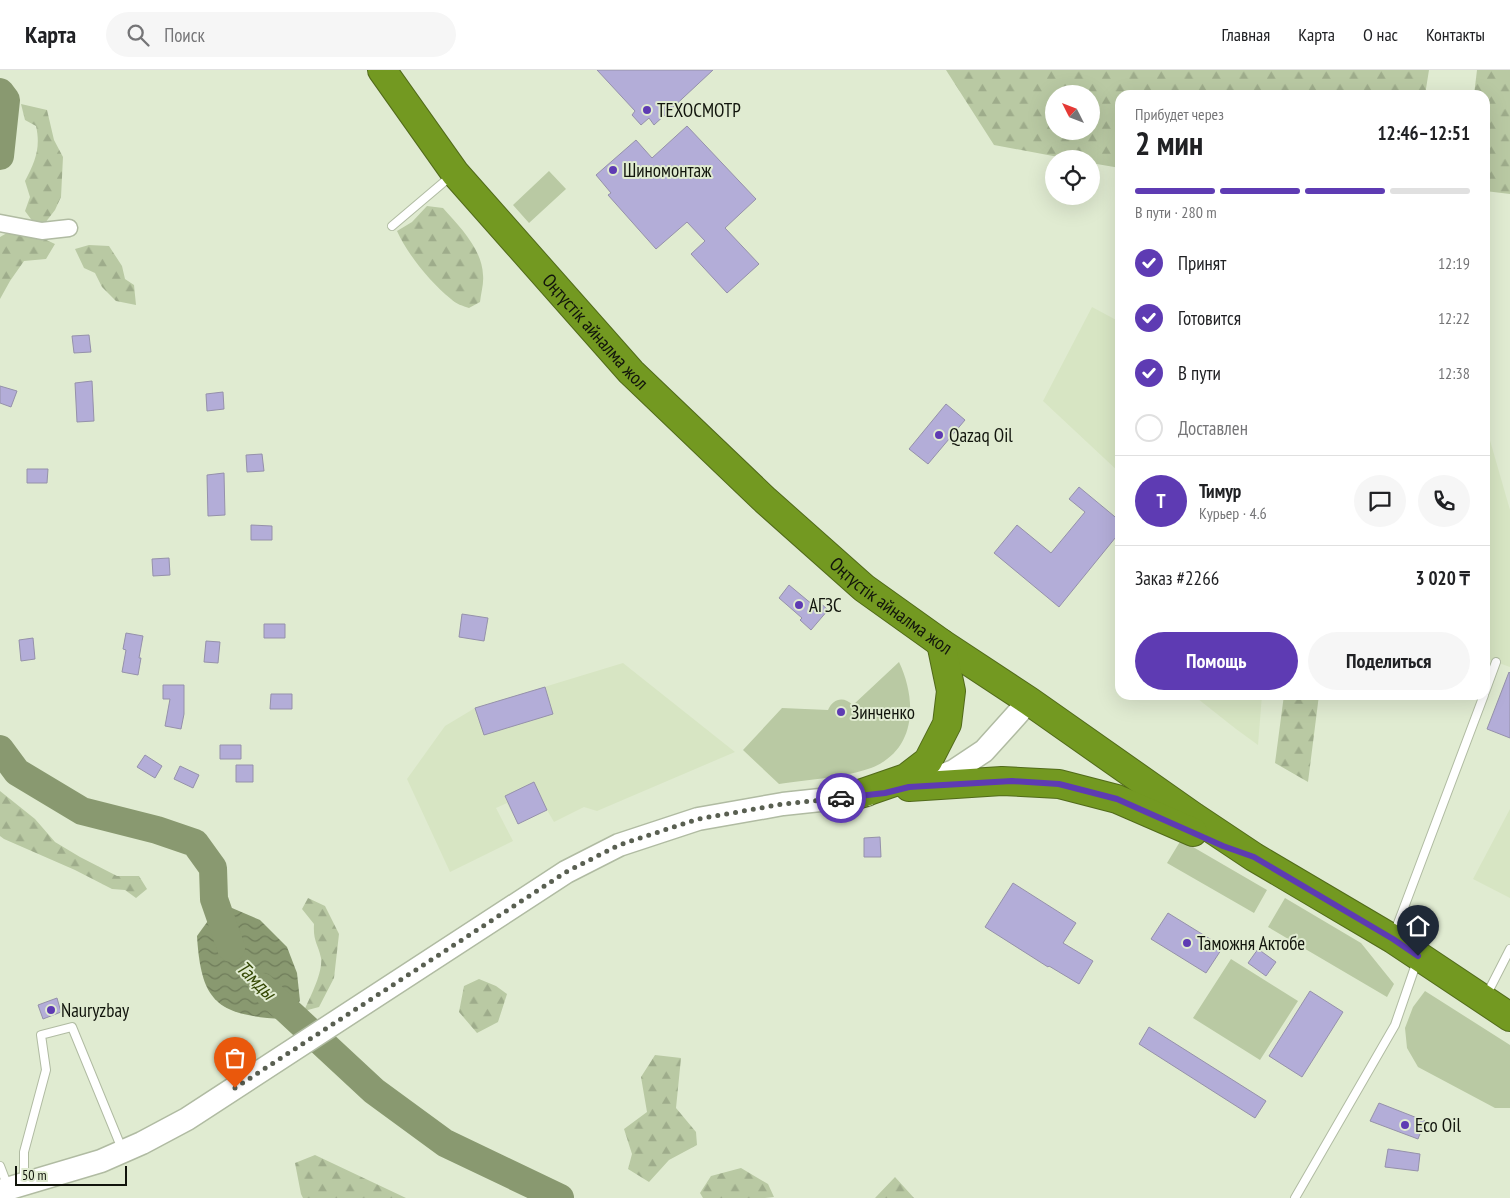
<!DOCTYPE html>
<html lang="ru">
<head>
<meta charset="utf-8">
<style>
  :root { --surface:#fff; --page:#f6f6f6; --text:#202124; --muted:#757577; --line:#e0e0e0; --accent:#5e3bb3 }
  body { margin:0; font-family:"PT Sans Narrow",sans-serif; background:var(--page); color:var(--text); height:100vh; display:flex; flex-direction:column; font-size:19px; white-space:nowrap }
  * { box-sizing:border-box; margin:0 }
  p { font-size:16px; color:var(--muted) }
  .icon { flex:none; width:28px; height:28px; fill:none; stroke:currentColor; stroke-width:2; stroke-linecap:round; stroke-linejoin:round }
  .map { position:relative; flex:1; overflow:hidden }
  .details { position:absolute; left:1115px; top:20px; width:375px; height:610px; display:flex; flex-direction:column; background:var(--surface); border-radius:15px; box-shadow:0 5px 20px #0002 }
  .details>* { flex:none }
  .needle { width:32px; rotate:312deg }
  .controls { position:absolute; left:1045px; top:15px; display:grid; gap:10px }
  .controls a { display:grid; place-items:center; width:55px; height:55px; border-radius:50%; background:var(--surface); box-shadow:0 5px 20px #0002; font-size:25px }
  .scale { position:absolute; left:15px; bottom:12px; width:112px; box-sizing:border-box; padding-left:5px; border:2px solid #11140c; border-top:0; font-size:14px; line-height:18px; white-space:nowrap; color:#11140c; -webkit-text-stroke:4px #e0ebd1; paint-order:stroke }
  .pin { position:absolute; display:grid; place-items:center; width:42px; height:42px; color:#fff; margin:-51px -21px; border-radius:50% 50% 50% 0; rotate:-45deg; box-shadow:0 0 5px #0007 }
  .pin .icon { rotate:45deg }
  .courier { position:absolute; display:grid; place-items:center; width:50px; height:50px; margin:-25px; border:4px solid #5e3bb3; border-radius:50%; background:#fff; color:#222; box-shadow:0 1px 6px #0007 }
  .overview em { font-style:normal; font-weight:700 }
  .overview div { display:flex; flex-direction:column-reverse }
  .overview { display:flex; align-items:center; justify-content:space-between; height:85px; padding:0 20px }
  h1 { font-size:32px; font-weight:700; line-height:38px }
  .bar { display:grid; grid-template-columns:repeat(4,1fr); gap:8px 5px; align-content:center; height:60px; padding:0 20px }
  .bar i { height:6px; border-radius:4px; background:var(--line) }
  .bar .active { background:var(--accent) }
  .bar p { grid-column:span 4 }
  .line { display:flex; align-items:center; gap:12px; padding:0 20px; border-top:1px solid var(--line) }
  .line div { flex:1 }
  .round { display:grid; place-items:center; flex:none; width:52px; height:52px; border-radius:26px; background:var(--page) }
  ol { padding:0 20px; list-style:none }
  li { display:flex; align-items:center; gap:15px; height:55px }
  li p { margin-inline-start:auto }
  li .icon { padding:5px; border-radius:50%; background:var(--accent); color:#fff; stroke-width:4 }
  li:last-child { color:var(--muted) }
  li i { width:28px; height:28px; border:2px solid var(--line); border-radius:50% }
  .action { display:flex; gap:10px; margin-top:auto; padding:10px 20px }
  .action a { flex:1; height:58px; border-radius:30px; background:var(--accent); color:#fff; font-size:20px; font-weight:700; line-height:58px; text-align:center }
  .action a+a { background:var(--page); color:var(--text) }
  header { display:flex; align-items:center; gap:30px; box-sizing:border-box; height:70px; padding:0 25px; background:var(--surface); border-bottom:1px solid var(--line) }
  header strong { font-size:24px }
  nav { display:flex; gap:28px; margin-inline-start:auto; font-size:18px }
  .search { width:350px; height:45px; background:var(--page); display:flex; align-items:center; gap:12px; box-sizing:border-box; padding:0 18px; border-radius:28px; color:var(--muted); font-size:19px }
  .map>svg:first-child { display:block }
  .built { fill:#d7e5c3 }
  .grass { fill:#b9c9a3 }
  .forest { fill:url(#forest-firs); fill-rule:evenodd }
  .water { fill:url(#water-waves) }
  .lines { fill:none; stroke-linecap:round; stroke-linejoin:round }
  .river { stroke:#899970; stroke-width:28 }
  .building { fill:#b3add8; stroke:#9591aa }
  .lane-casing { stroke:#b0bba2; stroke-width:10 }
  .street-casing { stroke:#b0bba2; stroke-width:19 }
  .secondary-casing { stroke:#b0bba2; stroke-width:25 }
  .highway-casing { stroke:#516a1a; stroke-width:30 }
  .lane { stroke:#fff; stroke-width:8 }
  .street { stroke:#fff; stroke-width:16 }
  .secondary { stroke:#fff; stroke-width:22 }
  .highway { stroke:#739921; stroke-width:28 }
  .done { stroke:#595f51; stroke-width:5; stroke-dasharray:0 9 }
  .route { stroke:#5e3bb3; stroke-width:6 }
  .poi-dot { fill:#5e3bb3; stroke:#e0ebd1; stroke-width:2 }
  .labels { text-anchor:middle; stroke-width:4; stroke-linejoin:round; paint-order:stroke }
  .poi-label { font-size:19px; fill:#11140c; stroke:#e0ebd1; text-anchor:start }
  .street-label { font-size:19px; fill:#11140c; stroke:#e0ebd1 }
  .water-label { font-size:20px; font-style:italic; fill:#354905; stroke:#e0ebd1 }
</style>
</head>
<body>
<header>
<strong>Карта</strong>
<div class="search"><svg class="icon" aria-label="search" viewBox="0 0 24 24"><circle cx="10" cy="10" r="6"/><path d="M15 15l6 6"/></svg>Поиск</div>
<nav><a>Главная</a><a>Карта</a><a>О нас</a><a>Контакты</a></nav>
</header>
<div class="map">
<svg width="1510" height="1128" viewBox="0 0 1510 1128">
  <defs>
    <pattern id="forest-firs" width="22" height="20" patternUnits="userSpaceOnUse" patternTransform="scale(1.25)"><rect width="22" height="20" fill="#b9c9a3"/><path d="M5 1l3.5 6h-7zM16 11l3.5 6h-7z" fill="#9eac8b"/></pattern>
    <pattern id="water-waves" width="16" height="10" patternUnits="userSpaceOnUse" patternTransform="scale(1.25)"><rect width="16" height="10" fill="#899970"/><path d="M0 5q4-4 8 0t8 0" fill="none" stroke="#6f7c5a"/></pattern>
  </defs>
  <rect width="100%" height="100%" fill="#e0ebd1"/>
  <path class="built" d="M1092,237l28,15v151l-77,-72z
    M1485,353l25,87v157l-25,-9z
    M623,593l112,89 -138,59 -13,-4 -30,15 -7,-12 -29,14 -11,-21 -11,5 17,33 -63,31 -43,-93 38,-53 30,-18z
    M1193,625h69l-4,50 -22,-16z
    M1510,739v89l-37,-19z"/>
  <path class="grass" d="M549,101l17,18 -37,34 -16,-18z
    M899,592c18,38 18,88 -28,106 -24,9 -65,12 -92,16l-36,-34 39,-42 46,2c5,-12 16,-14 25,-5z
    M1181,770l86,50 -13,23 -87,-50z
    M1285,828l76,45 33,41 -7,13 -119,-70z
    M1231,889l67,42 -38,59 -67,-42z
    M1425,921l85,54v63h-15l-77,-41 -11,-19 -2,-20 8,-21z"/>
  <path class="forest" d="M946,0h483l-4,25h-305v73l-29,-5v-4h-22l-75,-14zM1054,24h37v37h-37z
    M1477,0h33v124l-25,-3v-96h-11z
    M21,34l26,6 7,30 9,17 -2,40 -6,13 -10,13 -9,3 -11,-15 5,-14 -5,-16c10,-19 16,-33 11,-55l-11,-6z
    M427,136l16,2c17,19 39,41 40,67 1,8 -2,18 -3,27l-11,6c-6,-2 -13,-4 -18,-9 -21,-17 -43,-44 -54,-68l15,-9z
    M12,160l28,7 15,7 -9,15 -22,2 -14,20 -10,18v-62z
    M89,175l20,1 13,20 3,13 9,6 2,20 -20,-4 -14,-14 -7,-14 -11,-5 -9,-19z
    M1284,625h35l-11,87 -33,-19z
    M0,721l35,28 20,23 25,15 37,19h22l8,13 -11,9 -11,-8 -13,-1 -37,-19 -71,-31 -4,-3z
    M308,828l17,8 14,28 -5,44 -15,29 -15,4c6,-14 19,-38 17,-53 -3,-15 -8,-16 -7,-34l-12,-15z
    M479,909l17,7 11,8 -9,28 -21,11 -18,-21 5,-26z
    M655,985l26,3 -5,50 20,24 1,13 -28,15 -20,22 -21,-13 4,-15 -8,-25 23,-17 -6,-35z
    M315,1085l91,43h-103l-2,-4 -6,-31z
    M741,1098l27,16 6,13 -9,1h-62l-3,-5 11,-17z
    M895,1107l19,21h-39z"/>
  <path class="water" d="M232,838l28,12 27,27 10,26 3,28 -18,18c-65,-4 -81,-17 -85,-83l13,-18z"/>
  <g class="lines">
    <path class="river" d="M0,22l6,8 -6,56
      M0,679l17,23 65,39 75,19 38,13 18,25 1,31 17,49
      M262,917l112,104 71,52 115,55"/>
  </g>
  <path class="building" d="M597,0h116l-59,55 -5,-7 -8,7 -9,-10 3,-4z
    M687,56l69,73 -31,29 34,36 -32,29 -36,-39 14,-13 -18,-19 -31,27 -48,-54 3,-2 -15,-18 40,-35 16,18z
    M89,265l2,17 -17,1 -2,-17z
    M92,311l2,40 -17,1 -2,-39z
    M0,316l17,5 -6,16 -11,-4z
    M223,322l1,17 -17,2 -1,-17z
    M946,334l19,16 -37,44 -19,-15z
    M262,384l2,17 -17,1 -1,-17z
    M27,399h21l-1,14h-20z
    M224,403l1,42 -17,1 -1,-41z
    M1079,417l41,34v11l-61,75 -65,-54 23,-28 34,28 34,-41 -16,-13z
    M251,455l21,1v14h-21z
    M169,488l1,17 -17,1 -1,-17z
    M789,515l24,20 4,-5 11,10 -17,20 -11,-10 2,-2 -23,-20z
    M462,544l26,4 -4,23 -25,-4z
    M264,554h21v14h-21z
    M126,563l17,3 -4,22h2l-3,17 -16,-3 4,-22 -3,-1z
    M33,568l2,21 -14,2 -2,-21z
    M206,571l14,1 -2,21 -14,-1z
    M1509,602l1,1v65l-23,-9z
    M163,615h21v29l-3,15 -16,-3 5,-27h-7z
    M545,617l8,27 -69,21 -9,-27z
    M271,624h21v15h-22z
    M220,675h21v14h-21z
    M145,685l17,11 -7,12 -18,-11z
    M236,695h17v17h-17z
    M180,696l19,9 -6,13 -19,-9z
    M534,712l13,28 -29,14 -13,-28z
    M880,767l1,20h-17v-19z
    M1013,813l63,40 -13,20 30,18 -14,23 -30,-18 -1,1 -63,-40z
    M1168,843l55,34 -17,26 -55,-34z
    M1258,879l18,13 -10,14 -18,-13z
    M1310,921l33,21 -41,65 -33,-21z
    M57,928l4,14 -18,7 -5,-14z
    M1149,957l117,74 -11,17 -116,-74z
    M1379,1033l46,18 -7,18 -48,-18z
    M1388,1079l32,5 -2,17 -33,-4z"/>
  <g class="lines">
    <g class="lane-casing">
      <path id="lane" d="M392,156l59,-50
        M1485,622l11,-30
        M1394,864l90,-239
        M1486,926l24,-47
        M0,1096l8,21
        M24,1111v-29l22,-82 -5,-35 31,-8 50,122
        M1295,1128l100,-173 22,-64"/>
    </g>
    <g class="street-casing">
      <path id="street" d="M0,153l42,8 27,-3"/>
    </g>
    <g class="secondary-casing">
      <path id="secondary" d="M925,712l29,-11 30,-20 45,-50
        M0,1121l101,-30 41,-18 45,-24 379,-247 53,-27 79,-26 85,-15 84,-9"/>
    </g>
    <g class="highway-casing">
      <g id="highway">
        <path id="s1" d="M382,0l73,103 176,199 134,128 99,88 77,55 88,58 165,116 60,40 139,82 117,78"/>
        <path d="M909,717l93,-6 57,3 58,15 76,33"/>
        <path d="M851,727l55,-19 22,-17 19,-37 4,-33 -10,-48"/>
      </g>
    </g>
    <use href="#lane" class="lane"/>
    <use href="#street" class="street"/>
    <use href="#secondary" class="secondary"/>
    <use href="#highway" class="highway"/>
  </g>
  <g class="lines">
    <path class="done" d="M235,1018l331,-216 53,-27 79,-26 85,-15 58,-6"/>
    <path class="route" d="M841,728l44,-5 24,-6 103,-6 47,3 58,15 106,47 31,11 139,82 25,17"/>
  </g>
  <g class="poi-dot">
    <circle cx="647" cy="40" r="5"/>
    <circle cx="613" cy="100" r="5"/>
    <circle cx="939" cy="365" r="5"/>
    <circle cx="799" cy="535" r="5"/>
    <circle cx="841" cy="642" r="5"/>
    <circle cx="1187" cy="873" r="5"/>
    <circle cx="51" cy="940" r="5"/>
    <circle cx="1405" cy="1055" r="5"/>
  </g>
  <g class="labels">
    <g class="poi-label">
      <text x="657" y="47">ТЕХОСМОТР</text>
      <text x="623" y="107">Шиномонтаж</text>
      <text x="949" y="372">Qazaq Oil</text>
      <text x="809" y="542">АГЗС</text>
      <text x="851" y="649">Зинченко</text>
      <text x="1197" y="880">Таможня Актобе</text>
      <text x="61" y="947">Nauryzbay</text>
      <text x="1415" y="1062">Eco Oil</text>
    </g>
    <g class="street-label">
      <text dy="7" stroke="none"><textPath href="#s1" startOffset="338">Оңтүстік айналма жол</textPath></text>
      <text dy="7" stroke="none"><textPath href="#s1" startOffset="742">Оңтүстік айналма жол</textPath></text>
    </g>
    <g class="water-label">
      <text transform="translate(256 910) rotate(45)" y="7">Тамды</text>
    </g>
  </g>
</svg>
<div class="controls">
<a><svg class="needle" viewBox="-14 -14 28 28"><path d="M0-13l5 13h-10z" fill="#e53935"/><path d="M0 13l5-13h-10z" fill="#757577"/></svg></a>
<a><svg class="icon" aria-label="locate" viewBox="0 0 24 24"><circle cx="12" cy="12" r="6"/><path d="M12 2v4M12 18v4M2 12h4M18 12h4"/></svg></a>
</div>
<div class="scale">50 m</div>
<div class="pin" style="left:235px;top:1018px;background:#ea580c"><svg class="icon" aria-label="bag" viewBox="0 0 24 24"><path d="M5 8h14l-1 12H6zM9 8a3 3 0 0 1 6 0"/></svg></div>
<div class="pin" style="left:1418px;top:886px;background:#1f2937"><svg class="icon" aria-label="home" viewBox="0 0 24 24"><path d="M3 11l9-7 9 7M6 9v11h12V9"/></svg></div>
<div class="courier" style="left:841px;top:728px"><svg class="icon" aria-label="car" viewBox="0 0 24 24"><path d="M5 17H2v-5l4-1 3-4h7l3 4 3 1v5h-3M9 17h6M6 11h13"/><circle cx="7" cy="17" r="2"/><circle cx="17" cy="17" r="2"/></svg></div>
<section class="details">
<div class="overview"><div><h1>2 мин</h1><p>Прибудет через</p></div><em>12:46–12:51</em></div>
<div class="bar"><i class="active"></i><i class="active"></i><i class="active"></i><i></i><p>В пути · 280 m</p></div>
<ol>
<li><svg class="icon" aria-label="check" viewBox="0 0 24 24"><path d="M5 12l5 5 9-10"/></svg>Принят<p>12:19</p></li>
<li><svg class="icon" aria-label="check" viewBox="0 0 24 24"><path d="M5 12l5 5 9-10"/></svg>Готовится<p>12:22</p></li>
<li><svg class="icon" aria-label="check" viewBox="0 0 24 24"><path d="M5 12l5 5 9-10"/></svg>В пути<p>12:38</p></li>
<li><i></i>Доставлен</li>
</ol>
<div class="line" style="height:90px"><b class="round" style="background:var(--accent);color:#fff">Т</b><div><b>Тимур</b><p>Курьер · 4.6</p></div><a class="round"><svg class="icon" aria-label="chat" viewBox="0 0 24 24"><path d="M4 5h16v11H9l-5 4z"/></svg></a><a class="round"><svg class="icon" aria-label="phone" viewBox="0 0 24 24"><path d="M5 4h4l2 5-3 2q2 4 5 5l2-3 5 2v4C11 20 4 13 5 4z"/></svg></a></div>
<div class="line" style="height:65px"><div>Заказ #2266</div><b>3 020 ₸</b></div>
<div class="action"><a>Помощь</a><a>Поделиться</a></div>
</section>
</div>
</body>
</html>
